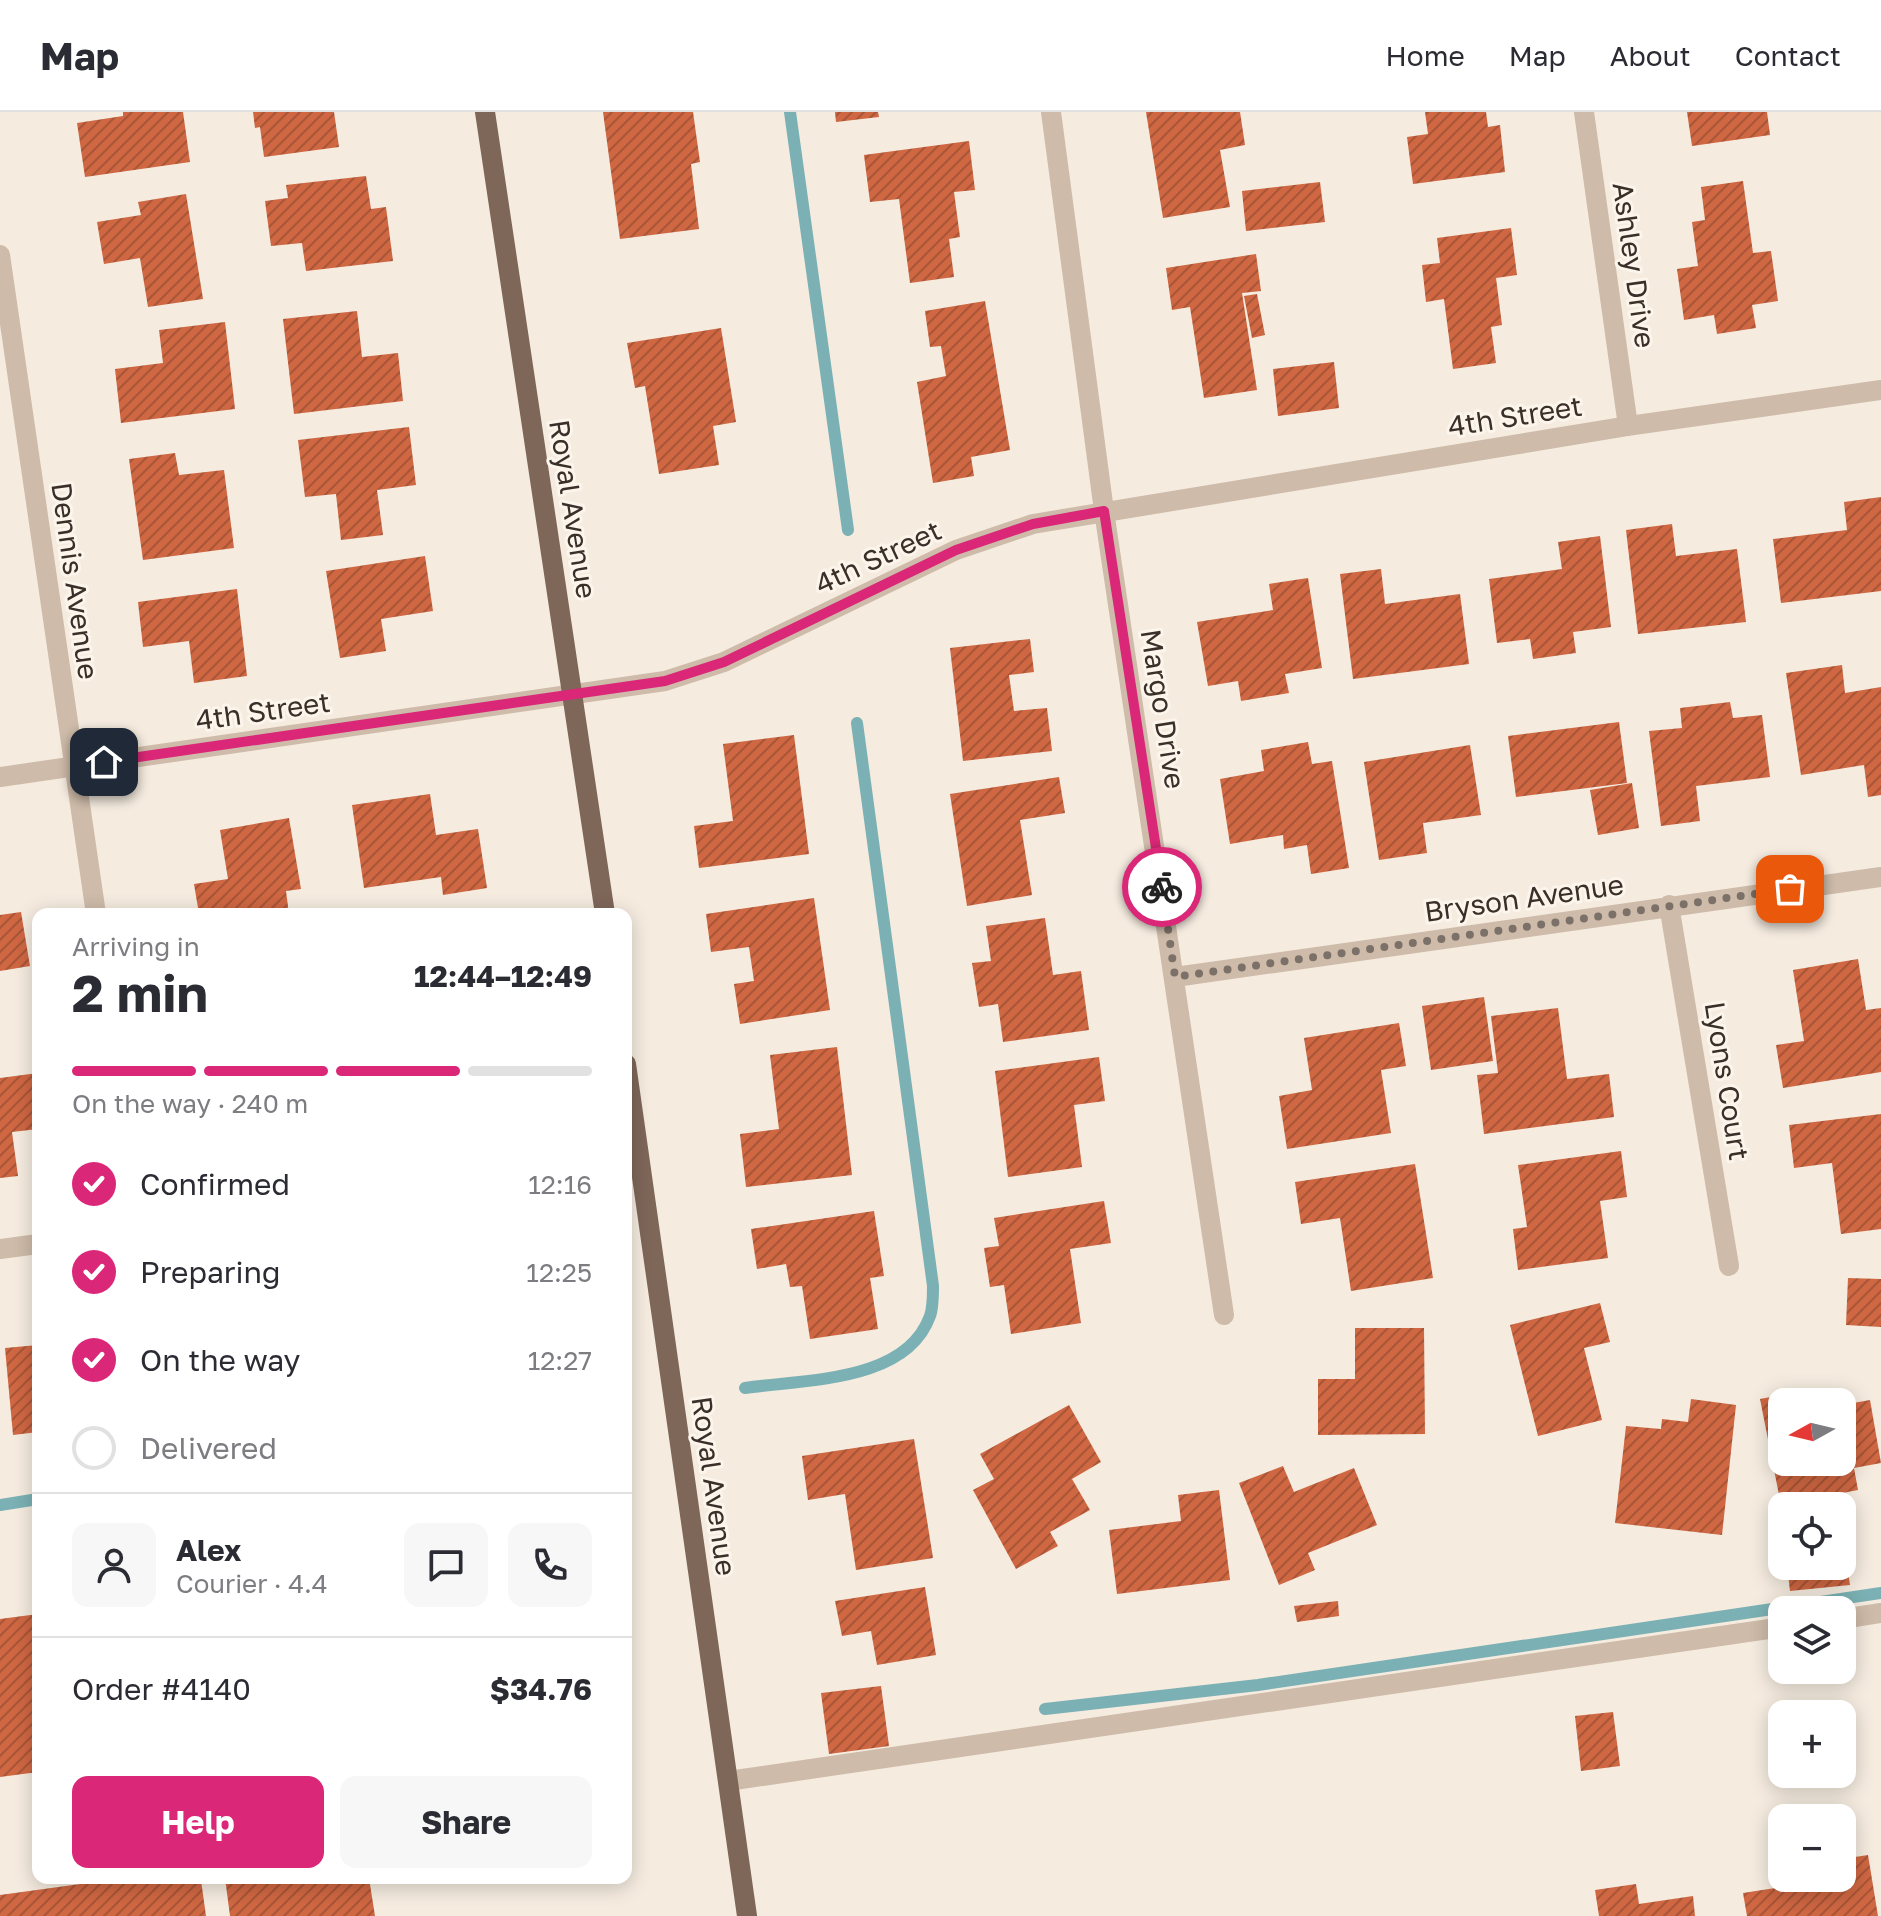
<!DOCTYPE html>
<html lang="en">
<head>
<meta charset="utf-8">
<style>
  :root { --surface:#fff; --page:#f7f7f7; --text:#2b2b33; --muted:#7c7c81; --line:#e1e1e2; --accent:#db2777 }
  body { margin:0; font-family:"Golos Text",sans-serif; background:var(--page); color:var(--text); height:100vh; display:flex; flex-direction:column; font-size:30px; white-space:nowrap }
  * { box-sizing:border-box; margin:0 }
  p { font-size:26px; color:var(--muted) }
  .icon { flex:none; width:44px; height:44px; fill:none; stroke:currentColor; stroke-width:2; stroke-linecap:round; stroke-linejoin:round }
  .map { position:relative; flex:1; overflow:hidden }
  .sheet { position:absolute; left:32px; top:796px; width:600px; height:976px; display:flex; flex-direction:column; background:var(--surface); border-radius:16px; box-shadow:0 4px 20px #0003 }
  .sheet>* { flex:none }
  .needle { width:52px; rotate:262deg }
  .controls { position:absolute; left:1768px; top:1276px; display:grid; gap:16px }
  .controls a { display:grid; place-items:center; width:88px; height:88px; border-radius:16px; background:var(--surface); box-shadow:0 4px 20px #0003; font-size:40px }
  .pin { position:absolute; display:grid; place-items:center; width:68px; height:68px; color:#fff; margin:-34px; border-radius:16px; box-shadow:0 4px 12px #0006 }
  .courier { position:absolute; display:grid; place-items:center; width:80px; height:80px; margin:-40px; border:6px solid #db2777; border-radius:50%; background:#fff; color:#222; box-shadow:0 2px 10px #0007 }
  .head em { font-style:normal; font-weight:700 }
  .head div { display:flex; flex-direction:column-reverse }
  .head { display:flex; align-items:center; justify-content:space-between; height:136px; padding:0 40px }
  h1 { font-size:52px; font-weight:700; line-height:60px }
  .bar { display:grid; grid-template-columns:repeat(4,1fr); gap:12px 8px; align-content:center; height:96px; padding:0 40px }
  .bar i { height:10px; border-radius:6px; background:var(--line) }
  .bar .active { background:var(--accent) }
  .bar p { grid-column:span 4 }
  .line { display:flex; align-items:center; gap:20px; padding:0 40px; border-top:2px solid var(--line) }
  .line div { flex:1 }
  .round { display:grid; place-items:center; flex:none; width:84px; height:84px; border-radius:16px; background:var(--page) }
  ol { padding:0 40px; list-style:none }
  li { display:flex; align-items:center; gap:24px; height:88px }
  li p { margin-inline-start:auto }
  li .icon { padding:8px; border-radius:50%; background:var(--accent); color:#fff; stroke-width:4 }
  li:last-child { color:var(--muted) }
  li i { width:44px; height:44px; border:4px solid var(--line); border-radius:50% }
  .cta { display:flex; gap:16px; margin-top:auto; padding:16px 40px }
  .cta a { flex:1; height:92px; border-radius:16px; background:var(--accent); color:#fff; font-size:32px; font-weight:700; line-height:92px; text-align:center }
  .cta a+a { background:var(--page); color:var(--text) }
  header { display:flex; align-items:center; gap:48px; box-sizing:border-box; height:112px; padding:0 40px; background:var(--surface); border-bottom:2px solid var(--line) }
  header strong { font-size:38px }
  nav { display:flex; gap:44px; margin-inline-start:auto; font-size:28px }
  .map>svg:first-child { display:block }
  .lines { fill:none; stroke-linecap:round; stroke-linejoin:round }
  .stream { stroke:#7bb1b4; stroke-width:12 }
  .building { fill:url(#building-hatch) }
  .minor { stroke:#cebba9; stroke-width:20 }
  .major { stroke:#7e6659; stroke-width:20 }
  .done { stroke:#7c7169; stroke-width:8; stroke-dasharray:0 14.4 }
  .route { stroke:#db2777; stroke-width:10 }
  .labels { text-anchor:middle; stroke-width:6; stroke-linejoin:round; paint-order:stroke }
  .street-label { font-size:28px; fill:#3b2f29; stroke:#fbf5ec }
</style>
</head>
<body>
<header>
<strong>Map</strong>
<nav><a>Home</a><a>Map</a><a>About</a><a>Contact</a></nav>
</header>
<div class="map">
<svg width="1881" height="1804" viewBox="0 0 1881 1804">
  <defs>
    <pattern id="building-hatch" width="6" height="6" patternUnits="userSpaceOnUse" patternTransform="scale(2)"><rect width="6" height="6" fill="#cf6742"/><path d="M-1 1l2-2M0 6l6-6M5 7l2-2" fill="none" stroke="#a95537"/></pattern>
  </defs>
  <rect width="100%" height="100%" fill="#f5ebdf"/>
  <g class="lines">
    <path class="stream" d="M790,0l58,418
      M745,1276c59,-9 161,-5 185,-72 3,-8 3,-21 3,-30l-76,-563
      M0,1393l38,-6
      M1045,1597l213,-24 623,-92"/>
  </g>
  <path class="building" d="M123,0h60l7,50 -105,15 -8,-54 46,-7z
    M253,0h81l5,35 -75,10 -4,-30 -5,1z
    M603,0h90l7,50 -9,2 8,65 -79,10z
    M835,0h43l1,5 -43,5z
    M1146,0h94l5,33 -25,5 10,57 -67,11z
    M1425,0h61l2,15 12,-2 5,47 -92,12 -6,-47 21,-3z
    M1687,0h80l3,23 -78,11z
    M969,29l6,49 -21,2 6,45 -11,2 5,38 -44,6 -11,-84 -29,3 -6,-47z
    M366,64l5,33 15,-2 7,54 -87,10 -4,-28 -31,3 -6,-45 23,-3 -2,-13z
    M1743,69l10,72 18,-2 7,50 -26,4 4,23 -39,6 -3,-19 -30,5 -7,-51 21,-3 -6,-44 13,-2 -4,-33z
    M1320,70l5,40 -79,9 -4,-40z
    M186,82l17,105 -55,8 -8,-49 -36,6 -7,-42 44,-7 -3,-13z
    M1511,116l6,47 -21,3 6,47 -11,2 5,36 -43,6 -9,-70 -18,3 -4,-37 18,-2 -3,-25z
    M1256,142l5,37 -19,2 15,97 -53,8 -14,-91 -18,3 -6,-42z
    M1257,182l8,41 -13,3 -8,-42z
    M985,189l25,149 -39,7 3,19 -41,7 -16,-101 29,-6 -5,-30 -11,1 -5,-36z
    M357,199l5,46 36,-4 5,48 -109,13 -11,-95z
    M225,210l10,87 -114,14 -6,-54 48,-6 -4,-33z
    M721,216l15,94 -23,4 6,39 -60,9 -14,-88 -10,2 -8,-45z
    M1334,250l5,46 -61,8 -5,-47z
    M409,315l7,58 -39,5 6,45 -42,5 -5,-46 -31,3 -7,-57z
    M175,341l4,22 45,-5 10,78 -91,12 -14,-101z
    M1881,385v94l-100,12 -8,-64 74,-9 -3,-28z
    M1672,412l4,32 61,-7 9,73 -108,12 -12,-104z
    M1600,424l11,91 -38,5 3,21 -43,6 -3,-20 -33,4 -8,-64 73,-10 -4,-27z
    M425,444l8,55 -52,8 5,32 -46,7 -14,-87z
    M1381,457l4,35 75,-10 9,70 -116,15 -13,-105z
    M1308,466l14,90 -37,6 4,19 -48,8 -3,-20 -30,5 -11,-64 76,-12 -4,-26z
    M237,477l10,87 -53,7 -5,-42 -46,6 -5,-45z
    M1030,527l4,33 -25,3 5,36 33,-3 5,43 -89,10 -13,-113z
    M1842,553l3,28 36,-6v108l-13,2 -4,-32 -63,10 -15,-102z
    M1730,590l3,16 29,-3 8,62 -74,9 4,35 -39,5 -12,-95 33,-3 -2,-20z
    M1619,610l8,61 -111,14 -8,-61z
    M794,623l15,119 -110,14 -5,-42 39,-5 -10,-77z
    M1308,630l4,22 20,-3 17,107 -38,6 -4,-29 -23,4 -1,-14 -53,9 -10,-65 44,-8 -3,-21z
    M1470,633l11,70 -58,8 4,30 -48,7 -15,-98z
    M1059,665l6,36 -45,7 12,75 -65,11 -17,-112z
    M1632,671l7,45 -41,7 -8,-45z
    M430,682l6,41 42,-6 9,59 -44,7 -2,-18 -77,11 -12,-83z
    M289,706l12,71 -15,2 3,23h-90l-5,-30 34,-5 -8,-49z
    M814,786l16,112 -90,14 -6,-40 20,-3 -5,-34 -38,5 -5,-38z
    M21,800l9,54 -30,5v-56z
    M1045,806l8,57 28,-4 8,59 -86,12 -5,-38 -19,3 -7,-44 19,-2 -5,-35z
    M1858,847l8,51 15,-2v64l-98,16 -7,-43 28,-4 -11,-71z
    M1484,885l9,64 -62,9 -9,-64z
    M1558,896l9,71 42,-5 5,43 -130,17 -7,-59 21,-2 -7,-57z
    M1399,911l7,43 -25,4 10,63 -104,16 -8,-53 33,-6 -8,-52z
    M837,935l15,128 -106,12 -6,-53 39,-5 -9,-74z
    M1099,945l6,44 -31,4 8,62 -74,10 -13,-106z
    M38,961v56l-26,3 6,44 -18,2v-100z
    M1881,1002v115l-40,5 -9,-71 -38,5 -5,-43z
    M1621,1039l6,46 -27,4 8,57 -90,12 -5,-41 14,-2 -9,-62z
    M1415,1052l18,114 -82,13 -11,-73 -39,6 -6,-42z
    M1104,1089l7,42 -41,6 11,74 -70,11 -7,-49 -14,2 -6,-39 15,-2 -5,-28z
    M874,1099l10,65 -14,2 8,51 -68,10 -8,-53 -12,1 -4,-23 -29,5 -6,-40z
    M1848,1166l33,1v48l-35,-2z
    M1600,1191l10,39 -26,6 18,72 -64,16 -28,-111z
    M1355,1216h69l1,106 -107,1v-56h37z
    M38,1233v87l-25,3 -8,-87z
    M1791,1281l2,9h-11v60h60v-57l28,-5 11,63 -27,5 4,22 -77,15 -21,-106z
    M1691,1287l45,6 -14,130 -107,-12 11,-97 35,3 1,-10 26,3z
    M1069,1293l32,57 -29,17 18,31 -40,22 8,14 -42,23 -43,-79 21,-11 -14,-25z
    M914,1327l19,119 -77,12 -11,-76 -37,6 -6,-44z
    M1283,1354l11,26 60,-24 23,57 -69,28 7,17 -36,15 -40,-102z
    M1219,1378l11,90 -113,14 -8,-64 72,-9 -3,-26z
    M1842,1419l8,54 -60,6 -3,-25h55z
    M925,1475l11,68 -59,10 -6,-34 -29,5 -7,-35z
    M1338,1489l1,15 -42,6 -3,-16z
    M38,1502v158l-38,5v-158z
    M881,1574l8,60 -60,8 -8,-61z
    M1613,1600l7,54 -39,5 -6,-55z
    M1782,1740v26h60v-19l26,-4 10,61h-131l-4,-23 38,-6 -5,-34z
    M124,1766l77,2 5,36h-206v-21z
    M225,1766h144l6,38h-145z
    M1636,1772l3,20 54,-8 2,20h-96l-4,-26z"/>
  <g class="lines">
    <path class="minor" d="M1051,0l53,399 120,804
      M1584,0l44,314
      M0,143l96,659
      M0,665l665,-96 59,-19 232,-112 77,-26 595,-98 253,-36
      M1669,793l60,361
      M1175,865l706,-100
      M0,1137l38,-5
      M1842,1507l39,-6
      M728,1669l1054,-154"/>
    <path class="major" d="M485,0l120,802
      M626,952l121,852"/>
  </g>
  <g class="lines">
    <path class="done" d="M1162,775l13,90 615,-88"/>
    <path class="route" d="M104,650l561,-81 59,-19 232,-112 77,-26 71,-13 58,376"/>
  </g>
  <g class="labels">
    <g class="street-label">
      <text transform="translate(1634 153) rotate(82)" y="10">Ashley Drive</text>
      <text transform="translate(1515 304) rotate(-9)" y="10">4th Street</text>
      <text transform="translate(573 397) rotate(81)" y="10">Royal Avenue</text>
      <text transform="translate(878 445) rotate(-25)" y="10">4th Street</text>
      <text transform="translate(75 469) rotate(82)" y="10">Dennis Avenue</text>
      <text transform="translate(1163 597) rotate(81)" y="10">Margo Drive</text>
      <text transform="translate(263 599) rotate(-8)" y="10">4th Street</text>
      <text transform="translate(1524 786) rotate(-8)" y="10">Bryson Avenue</text>
      <text transform="translate(1727 969) rotate(81)" y="10">Lyons Court</text>
      <text transform="translate(714 1374) rotate(82)" y="10">Royal Avenue</text>
    </g>
  </g>
</svg>
<div class="controls">
<a><svg class="needle" viewBox="-14 -14 28 28"><path d="M0-13l5 13h-10z" fill="#e53935"/><path d="M0 13l5-13h-10z" fill="#7c7c81"/></svg></a>
<a><svg class="icon" aria-label="locate" viewBox="0 0 24 24"><circle cx="12" cy="12" r="6"/><path d="M12 2v4M12 18v4M2 12h4M18 12h4"/></svg></a>
<a><svg class="icon" aria-label="layers" viewBox="0 0 24 24"><path d="M12 4l9 5-9 5-9-5zM3 14l9 5 9-5"/></svg></a>
<a>+</a>
<a>−</a>
</div>
<div class="pin" style="left:1790px;top:777px;background:#ea580c"><svg class="icon" aria-label="bag" viewBox="0 0 24 24"><path d="M5 8h14l-1 12H6zM9 8a3 3 0 0 1 6 0"/></svg></div>
<div class="pin" style="left:104px;top:650px;background:#1f2937"><svg class="icon" aria-label="home" viewBox="0 0 24 24"><path d="M3 11l9-7 9 7M6 9v11h12V9"/></svg></div>
<div class="courier" style="left:1162px;top:775px"><svg class="icon" aria-label="bike" viewBox="0 0 24 24"><circle cx="6" cy="16" r="4"/><circle cx="18" cy="16" r="4"/><path d="M6 16l4-8h5l3 8M10 8l3 8H6M13 5h3"/></svg></div>
<section class="sheet">
<div class="head"><div><h1>2 min</h1><p>Arriving in</p></div><em>12:44–12:49</em></div>
<div class="bar"><i class="active"></i><i class="active"></i><i class="active"></i><i></i><p>On the way · 240 m</p></div>
<ol>
<li><svg class="icon" aria-label="check" viewBox="0 0 24 24"><path d="M5 12l5 5 9-10"/></svg>Confirmed<p>12:16</p></li>
<li><svg class="icon" aria-label="check" viewBox="0 0 24 24"><path d="M5 12l5 5 9-10"/></svg>Preparing<p>12:25</p></li>
<li><svg class="icon" aria-label="check" viewBox="0 0 24 24"><path d="M5 12l5 5 9-10"/></svg>On the way<p>12:27</p></li>
<li><i></i>Delivered</li>
</ol>
<div class="line" style="height:144px"><a class="round"><svg class="icon" aria-label="person" viewBox="0 0 24 24"><circle cx="12" cy="8" r="4"/><path d="M4 21q1-7 8-7t8 7"/></svg></a><div><b>Alex</b><p>Courier · 4.4</p></div><a class="round"><svg class="icon" aria-label="chat" viewBox="0 0 24 24"><path d="M4 5h16v11H9l-5 4z"/></svg></a><a class="round"><svg class="icon" aria-label="phone" viewBox="0 0 24 24"><path d="M5 4h4l2 5-3 2q2 4 5 5l2-3 5 2v4C11 20 4 13 5 4z"/></svg></a></div>
<div class="line" style="height:104px"><div>Order #4140</div><b>$34.76</b></div>
<div class="cta"><a>Help</a><a>Share</a></div>
</section>
</div>
</body>
</html>
